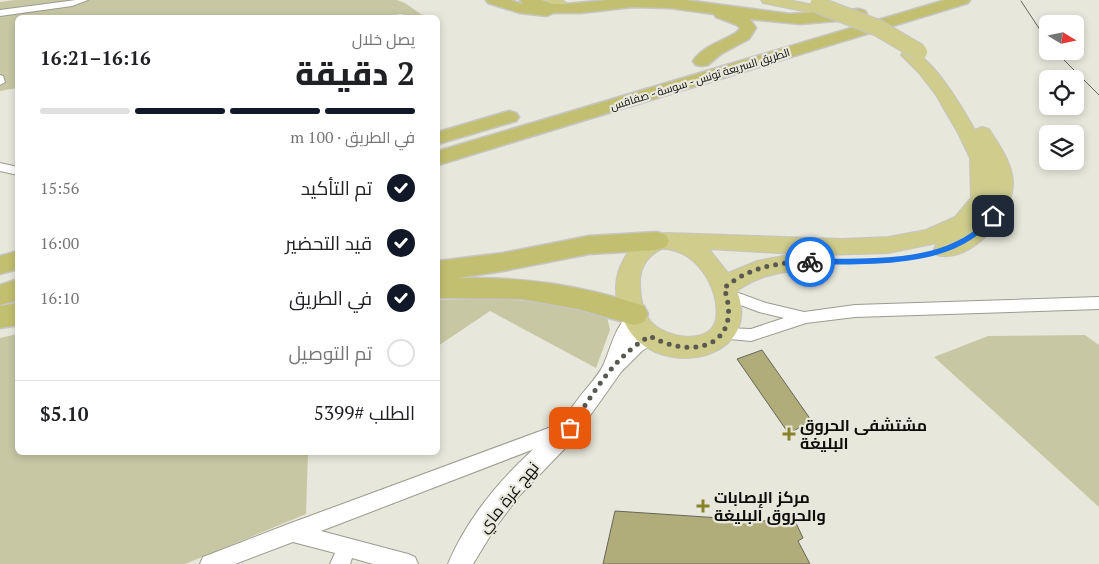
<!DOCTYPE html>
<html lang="ar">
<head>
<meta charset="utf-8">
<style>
  :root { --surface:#fff; --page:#f2f2f2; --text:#202124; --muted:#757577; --line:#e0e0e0; --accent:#111827 }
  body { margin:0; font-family:"PT Serif",Cairo,serif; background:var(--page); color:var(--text); direction:rtl; height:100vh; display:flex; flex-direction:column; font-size:19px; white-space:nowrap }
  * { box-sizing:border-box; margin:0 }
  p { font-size:16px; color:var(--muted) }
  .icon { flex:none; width:28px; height:28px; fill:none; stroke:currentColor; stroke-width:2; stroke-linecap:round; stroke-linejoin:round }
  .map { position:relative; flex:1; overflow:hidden; direction:ltr }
  .details { position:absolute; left:15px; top:15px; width:425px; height:440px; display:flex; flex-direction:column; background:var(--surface); border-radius:8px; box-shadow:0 2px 8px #0003; direction:rtl }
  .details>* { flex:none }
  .needle { width:32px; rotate:100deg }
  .buttons { position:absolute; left:1039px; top:15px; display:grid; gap:10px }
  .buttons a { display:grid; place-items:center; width:45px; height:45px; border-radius:8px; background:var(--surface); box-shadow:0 2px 8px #0003; font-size:25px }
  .pin { position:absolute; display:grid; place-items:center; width:42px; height:42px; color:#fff; margin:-21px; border-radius:10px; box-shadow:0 2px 8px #0006 }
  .courier { position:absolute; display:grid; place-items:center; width:50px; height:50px; margin:-25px; border:4px solid #1a73e8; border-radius:50%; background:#fff; color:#222; box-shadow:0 1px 6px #0007 }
  .headline em { font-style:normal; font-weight:800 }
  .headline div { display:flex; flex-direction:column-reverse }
  .headline { display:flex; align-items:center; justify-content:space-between; height:85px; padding:0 25px }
  h1 { font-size:32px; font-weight:800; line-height:38px }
  .bar { display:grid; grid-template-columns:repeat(4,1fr); gap:8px 5px; align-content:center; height:60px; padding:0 25px }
  .bar i { height:6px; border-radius:4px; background:var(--line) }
  .bar .current { background:var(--accent) }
  .bar p { grid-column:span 4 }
  .line { display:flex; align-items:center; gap:12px; padding:0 25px; border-top:1px solid var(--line) }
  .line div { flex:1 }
  ol { padding:0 25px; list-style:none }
  li { display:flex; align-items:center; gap:15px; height:55px }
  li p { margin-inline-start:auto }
  li .icon { padding:5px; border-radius:50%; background:var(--accent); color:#fff; stroke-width:4 }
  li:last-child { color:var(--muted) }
  li i { width:28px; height:28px; border:2px solid var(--line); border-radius:50% }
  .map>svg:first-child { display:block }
  .green { fill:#c8c7a4 }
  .building { fill:#b0ad7b; stroke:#65655b }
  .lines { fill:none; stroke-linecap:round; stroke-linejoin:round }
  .minor-casing { stroke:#9b9b90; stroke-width:2 }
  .tertiary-casing { stroke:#9b9b90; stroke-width:2 }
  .trunk-casing { stroke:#c5c5c4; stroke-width:2 }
  .motorway-casing { stroke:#c5c5c4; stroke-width:3 }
  .minor { fill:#fff; fill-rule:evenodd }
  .tertiary { fill:#fff; fill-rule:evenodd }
  .trunk { fill:#cfcc8c; fill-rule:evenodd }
  .motorway { fill:#c3bf70; fill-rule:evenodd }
  .tram { stroke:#66665f; stroke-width:1 }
  .trunk-bridge-casing { stroke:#c5c5c4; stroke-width:18; stroke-linecap:butt }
  .trunk-bridge { stroke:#cfcc8c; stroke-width:16 }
  .route { fill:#1a73e8 }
  .done { stroke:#595952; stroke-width:5; stroke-dasharray:0 9 }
  .poi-dot { fill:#88832b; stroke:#e8e7db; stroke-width:2 }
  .labels { text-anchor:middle; stroke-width:4.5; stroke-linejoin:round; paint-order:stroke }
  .far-street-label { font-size:11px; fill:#0c0c08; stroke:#e8e7db }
  .near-poi-label { font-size:16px; font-weight:bold; fill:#0c0c08; stroke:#e8e7db; text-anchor:start }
  .near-street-label { font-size:16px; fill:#0c0c08; stroke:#e8e7db }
</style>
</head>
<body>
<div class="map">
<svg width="1099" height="564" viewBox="0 0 1099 564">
  <rect width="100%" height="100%" fill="#e8e7db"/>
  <path class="green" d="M15,0h382l8,3 20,14h-12l-12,-3 -25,4h-358l-1,70 -17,3v-89z
    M489,299l90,4 17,6 11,8 3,13 -14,38 -106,-57 -52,35v-46z
    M17,334l1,118 290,1 -2,61 -121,50h-185v-226z
    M1085,335l14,10v162l-165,-150 54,-21z"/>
  <path class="building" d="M762,350l49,70 -22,14 -52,-75z
    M615,511l181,12 7,15 -5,3 12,23h-207z"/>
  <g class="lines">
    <g class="minor-casing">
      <path id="minor" d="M76,0h12l-16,6 -72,10v-6z
        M0,75l3,1 2,6 -5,3z
        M0,163l18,4v8l-18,-4z
        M725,288l41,15 38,9 51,-7 244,-8v12l-244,8 -49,6 -55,18 -33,-3 -2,-4 2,-4 5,-2 28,1 33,-11 -25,-6 -39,-15 -2,-4 2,-4z
        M562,423l6,3 2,5 -2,5 -247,95 87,23 7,3 3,7h-45l-21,-6 -2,6h-20l5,-11 -42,-11 -58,22h-35l3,-7 88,-34z"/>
    </g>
    <g class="tertiary-casing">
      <path id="tertiary" d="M636,312l7,2 2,5 -11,17 16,-8 7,3 2,5 -2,5 -15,10 -21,21 -49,69 -53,55 -24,32 -22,36h-25c14,-34 38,-67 64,-94 24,-24 49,-46 69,-75 8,-10 20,-22 24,-34 7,-16 12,-43 31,-49z"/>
    </g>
    <g class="trunk-casing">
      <path id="trunk" d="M545,0h17l11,8 -2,3h-10z
        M761,0h28l24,5 2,3 -2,3 -5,1 -45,-9z
        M909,50c24,6 54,59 66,80l7,-3 7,2c10,16 23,33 24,53 1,32 -43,83 -76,73l-3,-6 3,-6 -49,10 -65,2 3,1 4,6 -4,6c-10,3 -20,2 -31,3 -22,2 -41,7 -58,20 24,63 -58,85 -98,51 -9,-8 -15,-19 -18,-29 -7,-17 -7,-36 2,-52 9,-19 24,-28 45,-28l174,6 46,-2 38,-7 29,-13 16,-19 -1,-40 -12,-25 -22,-38 -17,-22 -18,-18 2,-3zM661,249c33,-2 60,39 55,70 -5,27 -51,19 -65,3 -9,-11 -11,-26 -11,-40 0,-16 8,-26 21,-33zM709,249l85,5 -37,7 -29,12z"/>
    </g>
    <g class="motorway-casing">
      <path id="motorway" d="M486,0h24l13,4 -3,-4h21l12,4h13l42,-4h77l105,14 69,-5 6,2 2,3 -2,3 -6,2 -59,5 -50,-5 6,9 -7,11 -28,15 -13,11 -6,1 -6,-1 -3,-4c11,-16 29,-19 44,-29l3,-4 -3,-3 -21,-8 -2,-3 -44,-6 -37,-1 -53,6h-27l-6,3 -27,-3 -32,-10z
        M945,0h25l-2,3 -530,162v-14z
        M509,111l7,2 3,4 -3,4 -78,23v-12z
        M657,232l9,3 3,6 -3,6 -9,3 -68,4 -86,17 -45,7c67,-1 122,7 186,28l4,8 -4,8 -10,3 -56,-16 -56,-10 -84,-1v-37l65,-8 86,-17z
        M18,251v18l-18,5v-18z
        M18,279v21l-18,5v-20z
        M18,303v22l-18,3v-22z"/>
    </g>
    <use href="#minor" class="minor"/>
    <use href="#tertiary" class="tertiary"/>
    <use href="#trunk" class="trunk"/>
    <use href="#motorway" class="motorway"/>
    <path class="tram" d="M1021,1l27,41
      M1055,51l44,44"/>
    <g class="trunk-bridge-casing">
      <path id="trunk-bridge" d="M818,5l60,23 41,24"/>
    </g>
    <use href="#trunk-bridge" class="trunk-bridge"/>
  </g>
  <path class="route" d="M991,214l6,2c-42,55 -126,47 -187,49l-4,-3 4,-3c50,-1 118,4 161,-26 7,-5 13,-13 20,-19z"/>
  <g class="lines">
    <path class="done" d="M570,428c24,-35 42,-70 80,-92 44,25 94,9 74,-48 25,-21 54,-26 86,-26"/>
  </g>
  <g class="poi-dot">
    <path d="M786.5 426.5h5v5h5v5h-5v5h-5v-5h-5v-5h5z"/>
    <path d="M700.5 498.5h5v5h5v5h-5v5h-5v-5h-5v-5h5z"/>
  </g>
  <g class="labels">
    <g class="far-street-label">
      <text transform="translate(700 79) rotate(-17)" y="4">الطريق السريعة تونس - سوسة - صفاقس</text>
    </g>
    <g class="near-poi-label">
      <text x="800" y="431">مشتشفى الحروق<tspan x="800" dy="18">البليغة</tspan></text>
      <text x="714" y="503">مركز الإصابات<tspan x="714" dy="18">والحروق البليغة</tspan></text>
    </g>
    <g class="near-street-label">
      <text transform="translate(508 497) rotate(-51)" y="6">نهج غرة ماي</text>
    </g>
  </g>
</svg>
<div class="buttons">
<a><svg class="needle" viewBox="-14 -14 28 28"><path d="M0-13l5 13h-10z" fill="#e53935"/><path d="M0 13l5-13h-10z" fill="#757577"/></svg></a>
<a><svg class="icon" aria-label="locate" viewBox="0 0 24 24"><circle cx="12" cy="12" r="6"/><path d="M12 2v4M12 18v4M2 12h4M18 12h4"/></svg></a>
<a><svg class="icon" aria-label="layers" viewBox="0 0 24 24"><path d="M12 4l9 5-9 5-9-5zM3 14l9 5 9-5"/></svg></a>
</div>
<div class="pin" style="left:570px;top:428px;background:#ea580c"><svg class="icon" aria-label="bag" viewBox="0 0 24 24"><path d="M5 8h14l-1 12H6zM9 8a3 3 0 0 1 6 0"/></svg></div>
<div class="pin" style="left:993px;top:216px;background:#1f2937"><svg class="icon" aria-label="home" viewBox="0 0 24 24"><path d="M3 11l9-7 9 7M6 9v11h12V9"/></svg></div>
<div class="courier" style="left:810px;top:262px"><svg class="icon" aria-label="bike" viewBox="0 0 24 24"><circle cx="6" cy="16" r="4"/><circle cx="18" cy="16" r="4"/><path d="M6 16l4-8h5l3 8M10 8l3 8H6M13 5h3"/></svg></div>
<section class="details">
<div class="headline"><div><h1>2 دقيقة</h1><p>يصل خلال</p></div><em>16:16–16:21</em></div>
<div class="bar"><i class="current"></i><i class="current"></i><i class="current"></i><i></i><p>في الطريق · 100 m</p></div>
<ol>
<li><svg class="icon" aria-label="check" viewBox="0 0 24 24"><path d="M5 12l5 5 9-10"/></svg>تم التأكيد<p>15:56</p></li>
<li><svg class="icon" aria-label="check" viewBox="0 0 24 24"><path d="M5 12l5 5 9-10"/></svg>قيد التحضير<p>16:00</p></li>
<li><svg class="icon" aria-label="check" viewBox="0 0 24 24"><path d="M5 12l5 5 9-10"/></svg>في الطريق<p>16:10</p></li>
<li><i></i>تم التوصيل</li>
</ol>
<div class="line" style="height:65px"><div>الطلب #5399</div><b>$5.10</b></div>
</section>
</div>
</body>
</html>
